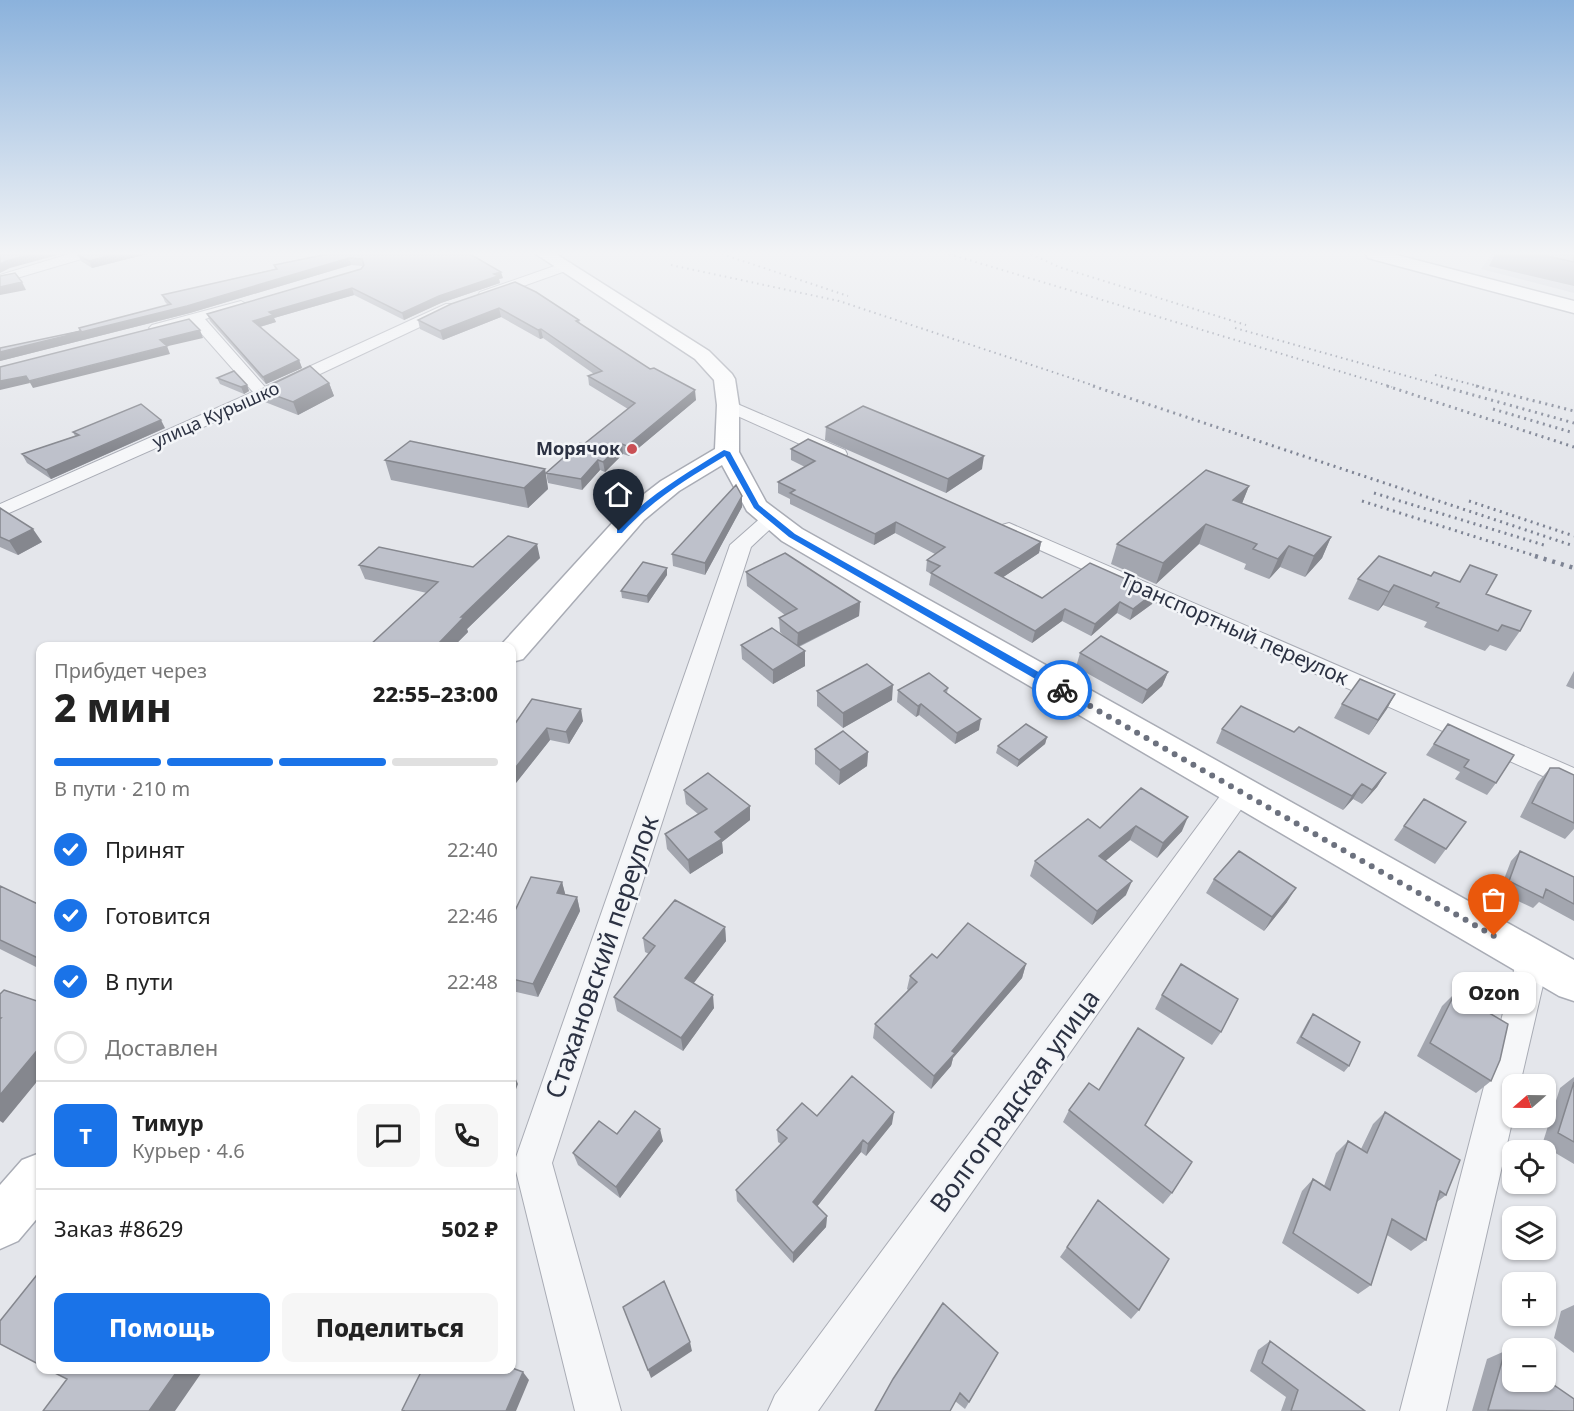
<!DOCTYPE html>
<html lang="ru">
<head>
<meta charset="utf-8">
<style>
  :root { --surface:#fff; --page:#f6f6f6; --text:#222; --muted:#767676; --line:#e0e0e0; --accent:#1a73e8 }
  body { margin:0; font-family:"Noto Sans",sans-serif; background:var(--page); color:var(--text); height:100vh; display:flex; flex-direction:column; font-size:22px; white-space:nowrap }
  * { box-sizing:border-box; margin:0 }
  p { font-size:20px; color:var(--muted) }
  .icon { flex:none; width:33px; height:33px; fill:none; stroke:currentColor; stroke-width:2; stroke-linecap:round; stroke-linejoin:round }
  .map { position:relative; flex:1; overflow:hidden }
  .sheet { position:absolute; left:36px; top:642px; width:480px; height:732px; display:flex; flex-direction:column; background:var(--surface); border-radius:12px; box-shadow:0 2px 4px #0004 }
  .sheet>* { flex:none }
  .needle { width:39px; rotate:250deg }
  .fabs { position:absolute; left:1502px; top:1074px; display:grid; gap:12px }
  .fabs a { display:grid; place-items:center; width:54px; height:54px; border-radius:12px; background:var(--surface); box-shadow:0 2px 4px #0004; font-size:30px }
  .pin { position:absolute; display:grid; place-items:center; width:51px; height:51px; color:#fff; margin:-62px -26px; border-radius:50% 50% 50% 0; rotate:-45deg; box-shadow:0 0 6px #0007 }
  .pin .icon { rotate:45deg }
  .courier { position:absolute; display:grid; place-items:center; width:60px; height:60px; margin:-30px; border:4px solid #1a73e8; border-radius:50%; background:#fff; color:#222; box-shadow:0 2px 8px #0007 }
  .bubble { position:absolute; height:42px; border-radius:12px; background:var(--surface); box-shadow:0 2px 4px #0004; font-size:20px; font-weight:800; line-height:42px; text-align:center }
  .summary em { font-style:normal; font-weight:800 }
  .summary div { display:flex; flex-direction:column-reverse }
  .summary { display:flex; align-items:center; justify-content:space-between; height:102px; padding:0 18px }
  h1 { font-size:39px; font-weight:800; line-height:45px }
  .bar { display:grid; grid-template-columns:repeat(4,1fr); gap:9px 6px; align-content:center; height:72px; padding:0 18px }
  .bar i { height:8px; border-radius:4px; background:var(--line) }
  .bar .selected { background:var(--accent) }
  .bar p { grid-column:span 4 }
  .line { display:flex; align-items:center; gap:15px; padding:0 18px; border-top:2px solid var(--line) }
  .line div { flex:1 }
  .round { display:grid; place-items:center; flex:none; width:63px; height:63px; border-radius:12px; background:var(--page) }
  ol { padding:0 18px; list-style:none }
  li { display:flex; align-items:center; gap:18px; height:66px }
  li p { margin-inline-start:auto }
  li .icon { padding:6px; border-radius:50%; background:var(--accent); color:#fff; stroke-width:4 }
  li:last-child { color:var(--muted) }
  li i { width:33px; height:33px; border:3px solid var(--line); border-radius:50% }
  .button { display:flex; gap:12px; margin-top:auto; padding:12px 18px }
  .button a { flex:1; height:69px; border-radius:12px; background:var(--accent); color:#fff; font-size:24px; font-weight:800; line-height:69px; text-align:center }
  .button a+a { background:var(--page); color:var(--text) }
  .map>svg:first-child { display:block }
  .built { fill:#d2d5dd }
  .lines { fill:none; stroke-linecap:round; stroke-linejoin:round }
  .street-casing { stroke:#a9acb5; stroke-width:2 }
  .secondary-casing { stroke:#a9acb5; stroke-width:3 }
  .street { fill:#f6f7f9; fill-rule:evenodd }
  .secondary { fill:#fff; fill-rule:evenodd }
  .rail-far2 { stroke:#7e8494; stroke-width:2; stroke-dasharray:1.5 4; stroke-linecap:butt }
  .rail-far1 { stroke:#7e8494; stroke-width:3; stroke-dasharray:2 4.5; stroke-linecap:butt }
  .rail { stroke:#7e8494; stroke-width:4.5; stroke-dasharray:3 6; stroke-linecap:butt }
  .wall { fill:#a3a6af }
  .shaded-wall { fill:#85878e }
  .building { fill:#bec1cb; stroke:#85878e; stroke-width:1.5 }
  .route { fill:#1a73e8 }
  .done { stroke:#6c717e; stroke-width:6; stroke-dasharray:0 10.8 }
  .poi-dot { fill:#c95055; stroke:#f3f5f8; stroke-width:2 }
  .labels { text-anchor:middle; stroke-width:5; stroke-linejoin:round; paint-order:stroke }
  .far-street-label { font-size:18px; fill:#2c3243; stroke:#f3f5f8 }
  .far-poi-label { font-size:18px; font-weight:bold; fill:#2c3243; stroke:#f3f5f8; text-anchor:end }
  .street-label { font-size:21px; fill:#2c3243; stroke:#f3f5f8 }
  .near-street-label { font-size:26px; fill:#2c3243; stroke:#f3f5f8 }
</style>
</head>
<body>
<div class="map">
<svg width="1574" height="1411" viewBox="0 0 1574 1411">
  <rect width="100%" height="100%" fill="#e4e6eb"/>
  <path class="built" d="M1492,254h82v39l-93,-24z"/>
  <g class="lines">
    <g class="street-casing">
      <path id="street" d="M69,254h21l-2,3 -88,26v-8z
        M566,262l5,1 2,3 -2,3 -81,29 -5,1 -7,-4 2,-3z
        M241,301l7,4 -2,3 -41,11 60,68 181,-83h10l2,3 -2,3 -187,88 -269,119v-13l253,-112 -61,-69 -35,10 -8,-5 3,-3z
        M728,400l117,50 2,4 -2,4h-14l-109,-49 -3,-4 3,-4z
        M771,513l7,2 3,4 -30,28 -199,616 69,248h-46l-61,-248 216,-618 34,-30z
        M1009,523l565,245v22l-572,-257 -3,-4 3,-4z
        M1239,780l10,4 4,7 -4,7 -431,613h-50l7,-16 454,-611z
        M1533,945l11,4 5,10 -29,125h-8l1,34 -67,293h-46l117,-452 5,-10z"/>
    </g>
    <g class="secondary-casing">
      <path id="secondary" d="M536,254h20l153,97 23,23 3,5 4,26v47l27,50 36,27 772,431v41l-15,-5 -777,-455 -35,-30 -25,-46 -43,26 -35,29 -121,139 -11,3v-16h-12l1,-1 125,-137 35,-27 54,-32 2,-44 -3,-25 -19,-21z
        M1366,254h27l181,47v12l-206,-55z
        M40,1153v62l-22,26 -18,8v-64l22,-25z"/>
    </g>
    <use href="#street" class="street"/>
    <use href="#secondary" class="secondary"/>
    <path class="rail-far2" d="M722,254l126,42
      M949,254l443,133
      M1031,254l28,13 187,58
      M671,265l168,36 259,86
      M1235,328l211,59
      M1435,375l47,12"/>
    <path class="rail-far1" d="M1093,386l481,160
      M1387,386l187,61
      M1441,386l133,37
      M1476,386l98,25
      M1493,409l81,24
      M1374,493l173,53
      M1362,501l177,56
      M1469,501l105,35"/>
    <path class="rail" d="M1535,556l39,12"/>
  </g>
  <path class="wall" d="M147,254l-55,14 -11,-7 -3,-6z
    M328,254l175,24 -4,1 1,4 -59,20 -37,17 -50,-25 -80,23 2,4 -16,5 39,33 3,8 -36,16 -56,-63 -3,-7 154,-45 2,-3 -12,-1 -161,48 -190,48v-13l80,-17 -1,-3 89,-23 -3,-3 -3,-7 113,-26 -1,-4z
    M1495,254h79v32l-85,-20z
    M515,282l64,38 1,4 116,76 -67,56 -6,-2 -18,18 -5,-2 -18,20 -34,-7 -2,-10 38,-29 44,-35 -39,-24 -1,-9 6,-2 -51,-36 -3,1 -39,-22 -58,23 -23,-11 -2,-9z
    M217,378l30,7 2,6 -5,3 -24,-10z
    M329,383l5,13 -36,19 -33,-13 -5,-12z
    M826,427l156,42 -36,24 -121,-53z
    M165,428l-114,51 -24,-16 -5,-9 53,-18 -2,-4z
    M791,449l250,93 -2,11 -36,24 39,21 113,-6 -3,12 -22,16 -13,-7 -26,23 -29,-15 -30,22 -103,-58 2,-11 -5,-3 1,-11 8,-6 -40,-21 -21,12 -84,-41v-5l-12,-6v-11l27,-15 -14,-7z
    M385,460l160,9 3,20 -20,19 -137,-28z
    M1249,486l-7,17 89,34 -9,21 -17,19 -25,-10 -11,12 -25,-10 2,-5 -47,-20 -43,40 -45,-20 6,-20z
    M742,496v11l-37,68 -32,-9 -1,-12z
    M0,508l42,34 -24,13 -18,-8z
    M540,558l-73,71 1,3 -14,14h-85l58,-53 -62,-14 -6,-14 114,2z
    M746,572l114,30 -1,14 -60,31 6,19 -32,18 -31,-25 -1,-14 45,-7 -6,-6 -1,-14 6,-3 -38,-29z
    M667,575l-19,28 -26,-5 -1,-7z
    M1431,576l55,18 34,37 -14,20 -16,-6 -5,6 -61,-24 3,-5 -44,-17 -5,6 -30,-12 10,-20z
    M1080,653l88,19 -6,14 -20,18 -66,-37z
    M1574,671v18l-8,-3z
    M948,688l-1,5 32,37 -24,14 -36,-29 -3,2 -19,-15 1,-12z
    M817,691l75,9 -49,28 -26,-22z
    M1395,694l-26,41 -35,-17 8,-14z
    M583,721l-14,23 -19,-4 -38,48v-60z
    M1448,724l48,59 -9,12 -32,-16 5,-7 -34,-17z
    M1222,729l72,3 92,41 -9,14 -15,17 -9,-5 -10,11 -127,-67z
    M1047,737l-2,7 -28,23 -21,-14 2,-7z
    M815,749l53,3 -1,14 -28,19 -24,-21z
    M1550,768l24,7v54l-9,10 -45,-22 18,-35z
    M1141,788l41,43 -25,27 -27,-18 -25,21 21,34 -34,30 -62,-49 5,-15 65,-33z
    M684,790l66,30 -28,22 1,11 -33,21 -23,-25 -2,-15 33,-20 -12,-10z
    M1404,826l42,23 -11,15 -41,-24z
    M1520,851l54,26v44l-35,-19 -6,6 -34,-16 12,-31z
    M1214,879l73,23 -23,29 -58,-38z
    M562,882l3,12 12,3 3,14 -42,86 -26,-6v-74z
    M0,886l40,19v64l-40,-20z
    M725,927l1,14 -33,42 21,25 -31,43 -66,-40 -3,-14 35,-43 -4,-2 -2,-14z
    M937,958l89,6 -4,14 -69,80 -2,8 -20,23 -58,-51 2,-14 33,-34 -1,-1 3,-13z
    M1455,993l36,88 -15,12 -59,-37 25,-50z
    M1162,995l59,37 -9,13 -57,-36z
    M1313,1014l36,52 -5,6 -48,-29 12,-22z
    M1574,1077v87l-32,-19 18,-57z
    M1069,1110l76,15 27,68 -9,11 -100,-82z
    M1385,1112l61,83 -9,7 -11,38 -15,11 -24,-16 -16,50 -13,9 -76,-51 20,-52 11,-12 11,7 12,-33 12,-12 13,8 12,-25z
    M817,1116l75,8 -26,32 -5,-4 -44,54 10,10 -1,11 -33,36 -56,-62 -1,-11 45,-46 -3,-2 -1,-12z
    M617,1134l46,7 -43,57 -42,-33 -5,-12z
    M1067,1247l72,63 -8,9 -71,-62z
    M1574,1305v48l-20,-15 7,-27z
    M1270,1341l95,70h-84l5,-14 -36,-26 8,-21z
    M1505,1351l69,60h-102l15,-52z
    M998,1353l-33,56 -10,-8 -80,10z"/>
  <path class="shaded-wall" d="M33,254h28l-51,14 -10,5v-9l6,-3z
    M116,254h31l-55,14 -3,-7z
    M349,258l2,7 -161,48 -190,48v-9z
    M501,272l2,6 -4,1 1,4 -59,20 -37,17 -2,-7 37,-17 55,-22z
    M22,282l4,8 -26,5v-8z
    M352,288l2,7 -80,23 2,4 -20,6 -3,-7 16,-9z
    M499,308l2,9 -58,23 -3,-9z
    M541,329l2,9 -3,1 -2,-9z
    M200,330l3,8 -39,9 -4,-7z
    M167,346l3,8 -137,34 -4,-7z
    M299,360l3,8 -36,16 -3,-7z
    M26,376l4,7 -30,7v-9z
    M329,383l5,13 -36,19 -5,-13z
    M247,385l2,6 -5,3 -3,-7z
    M695,390l1,10 -67,56 -2,-10z
    M161,420l4,8 -114,51 -5,-9z
    M622,444l1,10 -18,18 -2,-10z
    M984,456l-2,13 -36,24 2,-14z
    M598,460l2,10 -18,20 -1,-11z
    M545,469l3,20 -20,19 -4,-20z
    M1249,486l-8,20 -8,-6z
    M742,496v11l-37,68v-12z
    M896,522l-1,11 -21,12 1,-11z
    M1206,524l-7,20 -43,40 7,-21z
    M33,529l9,13 -24,13 -9,-14z
    M1331,537l-9,21 -17,19 9,-21z
    M1041,542l-2,11 -46,31 2,-11z
    M537,544l3,14 -73,71 1,3 -14,14h-16l-1,-1 24,-28z
    M1289,546l-9,21 -11,12 9,-20z
    M667,568v7l-19,28 -1,-7z
    M1394,585l-11,20 -5,6 11,-19z
    M1155,592l-3,12 -22,16 3,-11z
    M860,602l-1,14 -62,31 1,-14z
    M1120,602l-3,11 -26,23 4,-12z
    M1065,609l-3,12 -30,22 3,-12z
    M805,651v15l-32,18v-14z
    M1168,672l-6,14 -20,18 5,-14z
    M893,685l-1,15 -49,28v-15z
    M1395,694l-8,15 -18,26 9,-15z
    M921,704l-2,11 -3,2 2,-11z
    M581,709l2,12 -14,23 -3,-12z
    M981,719l-2,11 -24,14 2,-11z
    M547,728l3,12 -38,48v-16z
    M1047,737l-2,7 -28,23 2,-7z
    M868,752l-1,14 -28,19 1,-15z
    M1386,773l-9,14 -15,17 10,-14z
    M1362,784l-9,15 -10,11 9,-14z
    M750,806v14l-28,22 1,11 -33,21 -2,-14 27,-28z
    M1188,817l-6,14 -25,27 6,-15z
    M1136,826l-6,14 -36,31 5,-15z
    M1132,881l-6,14 -34,30 5,-14z
    M562,882l4,15 -9,-4z
    M1296,888l-9,14 -23,29 8,-14z
    M577,897l3,14 -42,86 -5,-13z
    M725,927l1,14 -39,51 -2,-14z
    M1026,964l-4,14 -69,80 -2,8 -20,23 3,-13 18,-25z
    M713,995l1,13 -31,43 -2,-13z
    M40,1047v31l-37,45 -3,-2v-26z
    M513,1072l5,12 -6,16v-25z
    M894,1112l-2,12 -26,32 2,-12z
    M660,1129l3,12 -43,57 -4,-11z
    M863,1140l-2,12 -49,61 1,-11z
    M827,1216l-1,11 -33,36v-10z
    M690,1342l2,9 -41,27 -3,-8z
    M178,1370h20l4,2 -27,39h-26z
    M523,1372l6,8 -13,31h-10z"/>
  <path class="building" d="M0,254h33l-27,7 -6,3z
    M79,254h37l-27,7 -11,-6z
    M328,254h142l31,18 -7,2 4,2 -59,20 -37,17 -50,-25 -83,24 4,3 -20,6 46,39 -36,17 -56,-63 154,-45 3,-4 -2,-6 -13,-1 -162,48 -187,46v-4l81,-17 -2,-3 92,-24 -9,-9 115,-26 -3,-4z
    M1538,254h36v8z
    M15,273l7,9 -22,5v-11z
    M515,282l21,10 43,28 -3,1 74,48 4,-1 41,22 -68,56 -5,-2 -19,18 -5,-2 -17,19 -35,-6 34,-30 4,1 51,-41 -47,-27 14,-5 -61,-42 -3,1 -39,-22 -59,23 -22,-11 33,-16z
    M189,319l11,11 -40,10 7,6 -138,35 -3,-5 -26,5v-14z
    M310,366l19,17 -36,19 -33,-12z
    M234,371l13,14 -6,2 -24,-9z
    M141,404l20,16 -115,50 -24,-16 57,-19 -6,-3z
    M863,406l121,50 -36,23 -122,-52z
    M808,439l233,103 -46,31 47,25 48,-35 65,29 -22,17 -13,-7 -25,22 -30,-15 -30,22 -104,-58 9,-7 -13,-6 18,-13 -49,-25 -21,12 -85,-41 5,-3 -17,-8 37,-21 -24,-12z
    M410,441l135,28 -21,19 -139,-28z
    M1206,470l43,16 -16,14 98,37 -17,19 -25,-10 -11,13 -25,-10 4,-5 -51,-20 -43,39 -46,-19z
    M736,485l6,11 -37,67 -33,-9z
    M0,508l33,21 -24,12 -9,-4z
    M508,536l29,8 -76,73h3l-27,28 -2,-1 -3,2h-63l69,-64 -79,-17 20,-18 94,20z
    M785,553l75,49 -62,31 -19,-15 18,-9 -51,-37z
    M1379,556l52,20 3,-4 26,10 10,-17 27,10 -11,19 45,17 -11,20 -18,-6 -4,6 -62,-24 3,-4 -45,-18 -5,7 -31,-13z
    M643,562l24,6 -20,28 -26,-5z
    M772,628l33,23 -32,19 -32,-25z
    M1101,636l67,36 -21,18 -67,-37z
    M867,664l26,21 -50,28 -26,-22z
    M929,673l19,15 -4,3 37,28 -24,14 -36,-29 -3,2 -20,-16z
    M1360,679l35,15 -17,26 -36,-16z
    M532,699l49,10 -15,23 -19,-4 -35,44v-44z
    M1241,706l53,26 5,-5 87,46 -14,17 -10,-6 -10,12 -130,-67z
    M1026,724l21,13 -28,23 -21,-14z
    M1448,724l66,31 -18,28 -32,-16 5,-7 -35,-16z
    M843,731l25,21 -28,18 -25,-21z
    M1550,768h9l15,7v48l-42,-20z
    M708,773l42,33 -35,26 7,7 -34,21 -23,-26 42,-25 -23,-19z
    M1141,788l47,29 -25,26 -27,-17 -37,30 33,25 -35,30 -62,-50 53,-42 12,9z
    M1424,799l42,23 -20,27 -42,-23z
    M1239,851l57,37 -24,29 -58,-38z
    M1520,851l54,26v27l-28,-15 -3,9 -34,-17z
    M531,877l31,5 -5,11 20,4 -44,87 -21,-5v-62z
    M0,886l40,19v54l-40,-19z
    M675,900l50,27 -40,51 28,17 -32,43 -67,-41 41,-51 -12,-8z
    M968,923l58,41 -74,87 3,2 -21,23 -59,-52 42,-42 -7,-6 22,-22 5,4z
    M1181,964l57,35 -17,33 -59,-37z
    M4,990l36,12v45l-40,48v-76l1,-1h-1v-24z
    M1455,993l53,31 -8,36 -9,21 -61,-38z
    M1313,1014l47,28 -11,24 -48,-29z
    M1138,1028l46,30 -39,67 47,37 -20,31 -103,-83 20,-27 10,7z
    M852,1076l42,36 -26,32 -5,-4 -50,62 14,14 -34,37 -57,-63 51,-52 -10,-8 25,-27 15,13z
    M1574,1082v60l-16,-9z
    M635,1111l25,18 -44,58 -43,-34 26,-32 18,13z
    M1385,1112l75,48 -14,35 -6,-4 -14,49 -34,-21 -21,66 -78,-52 20,-54 17,11 18,-49 19,12z
    M1098,1200l71,59 -30,51 -72,-63z
    M40,1271v94l-40,-21v-23z
    M664,1281l26,61 -42,28 -25,-63z
    M943,1303l55,50 -29,49 -9,-9 -10,18h-75l18,-32z
    M1270,1341l95,70h-74l7,-21 -36,-27z
    M1505,1351l7,5v26h33v-3l29,20v12l-86,-1z
    M512,1368l11,4 -17,39h-101l-3,-1 20,-40h90z
    M49,1370h129l-29,41h-106l24,-32z"/>
  <linearGradient id="sky" x2="0" y2="1"><stop stop-color="#8bb2dc"/><stop offset="0.56" stop-color="#f3f4f6"/><stop offset="1" stop-color="#f3f4f6" stop-opacity="0"/></linearGradient>
  <rect width="1574" height="452" fill="url(#sky)"/>
  <path class="route" d="M724,450l6,2 29,53 36,29 270,153v5h-7l-269,-155 -35,-29 -29,-52c-37,22 -73,44 -103,77h-5v-4c30,-33 68,-55 107,-79z"/>
  <g class="lines">
    <path class="done" d="M1062,690l432,246"/>
  </g>
  <circle class="poi-dot" cx="632" cy="449" r="6"/>
  <g class="labels">
    <g class="far-street-label">
      <text transform="translate(216 415) rotate(-24)" y="6">улица Курышко</text>
    </g>
    <g class="far-poi-label">
      <text x="620" y="455">Морячок</text>
    </g>
    <g class="street-label">
      <text transform="translate(1234 629) rotate(24)" y="7">Транспортный переулок</text>
    </g>
    <g class="near-street-label">
      <text transform="translate(602 957) rotate(-71)" y="9">Стахановский переулок</text>
      <text transform="translate(1015 1101) rotate(-54)" y="9">Волгоградская улица</text>
    </g>
  </g>
</svg>
<div class="fabs">
<a><svg class="needle" viewBox="-14 -14 28 28"><path d="M0-13l5 13h-10z" fill="#e53935"/><path d="M0 13l5-13h-10z" fill="#767676"/></svg></a>
<a><svg class="icon" aria-label="locate" viewBox="0 0 24 24"><circle cx="12" cy="12" r="6"/><path d="M12 2v4M12 18v4M2 12h4M18 12h4"/></svg></a>
<a><svg class="icon" aria-label="layers" viewBox="0 0 24 24"><path d="M12 4l9 5-9 5-9-5zM3 14l9 5 9-5"/></svg></a>
<a>+</a>
<a>−</a>
</div>
<div class="pin" style="left:1494px;top:936px;background:#ea580c"><svg class="icon" aria-label="bag" viewBox="0 0 24 24"><path d="M5 8h14l-1 12H6zM9 8a3 3 0 0 1 6 0"/></svg></div>
<div class="pin" style="left:619px;top:531px;background:#1f2937"><svg class="icon" aria-label="home" viewBox="0 0 24 24"><path d="M3 11l9-7 9 7M6 9v11h12V9"/></svg></div>
<div class="courier" style="left:1062px;top:690px"><svg class="icon" aria-label="bike" viewBox="0 0 24 24"><circle cx="6" cy="16" r="4"/><circle cx="18" cy="16" r="4"/><path d="M6 16l4-8h5l3 8M10 8l3 8H6M13 5h3"/></svg></div>
<div class="bubble" style="left:1452px;top:972px;width:84px">Ozon</div>
<section class="sheet">
<div class="summary"><div><h1>2 мин</h1><p>Прибудет через</p></div><em>22:55–23:00</em></div>
<div class="bar"><i class="selected"></i><i class="selected"></i><i class="selected"></i><i></i><p>В пути · 210 m</p></div>
<ol>
<li><svg class="icon" aria-label="check" viewBox="0 0 24 24"><path d="M5 12l5 5 9-10"/></svg>Принят<p>22:40</p></li>
<li><svg class="icon" aria-label="check" viewBox="0 0 24 24"><path d="M5 12l5 5 9-10"/></svg>Готовится<p>22:46</p></li>
<li><svg class="icon" aria-label="check" viewBox="0 0 24 24"><path d="M5 12l5 5 9-10"/></svg>В пути<p>22:48</p></li>
<li><i></i>Доставлен</li>
</ol>
<div class="line" style="height:108px"><b class="round" style="background:var(--accent);color:#fff">Т</b><div><b>Тимур</b><p>Курьер · 4.6</p></div><a class="round"><svg class="icon" aria-label="chat" viewBox="0 0 24 24"><path d="M4 5h16v11H9l-5 4z"/></svg></a><a class="round"><svg class="icon" aria-label="phone" viewBox="0 0 24 24"><path d="M5 4h4l2 5-3 2q2 4 5 5l2-3 5 2v4C11 20 4 13 5 4z"/></svg></a></div>
<div class="line" style="height:78px"><div>Заказ #8629</div><b>502 ₽</b></div>
<div class="button"><a>Помощь</a><a>Поделиться</a></div>
</section>
</div>
</body>
</html>
